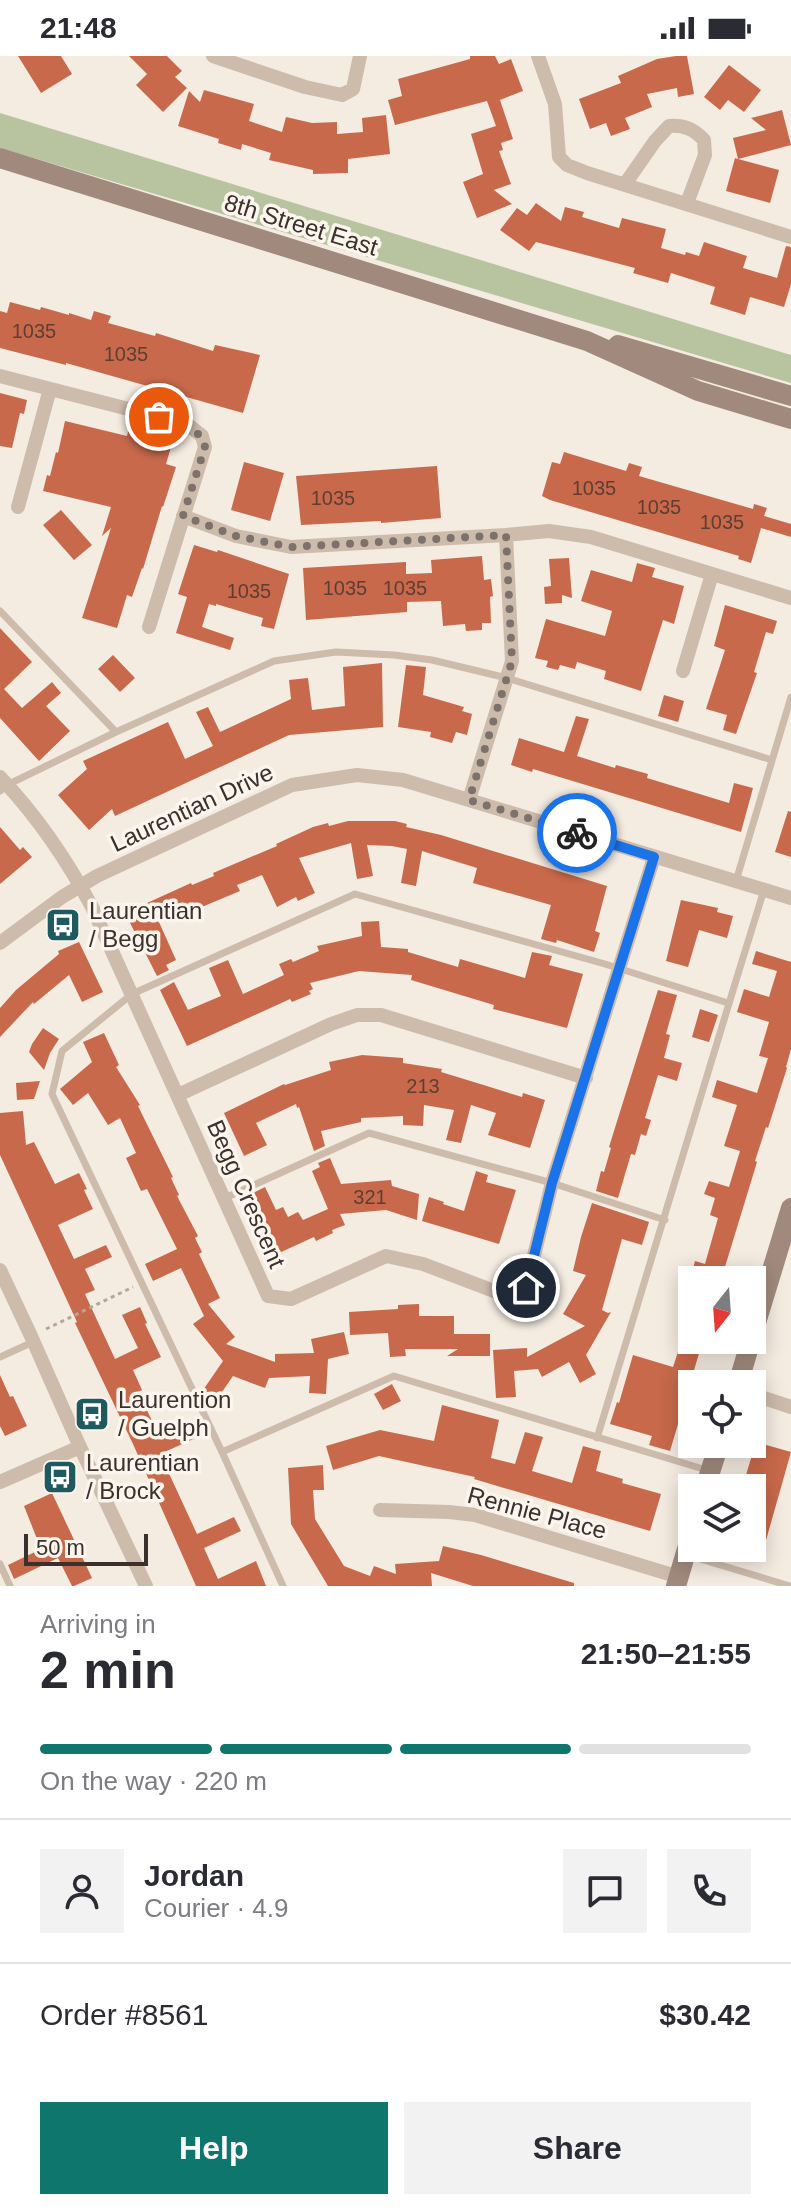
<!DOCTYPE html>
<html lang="en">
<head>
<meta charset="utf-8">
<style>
  :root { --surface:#fff; --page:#f2f2f3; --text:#2b2b33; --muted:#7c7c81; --line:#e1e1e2; --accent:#0f766e }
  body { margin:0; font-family:Arial,sans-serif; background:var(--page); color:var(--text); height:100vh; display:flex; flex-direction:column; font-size:30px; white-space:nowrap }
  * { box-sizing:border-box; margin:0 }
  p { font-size:26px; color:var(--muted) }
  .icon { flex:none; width:44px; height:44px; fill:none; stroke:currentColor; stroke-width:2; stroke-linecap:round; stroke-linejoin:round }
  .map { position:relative; height:1530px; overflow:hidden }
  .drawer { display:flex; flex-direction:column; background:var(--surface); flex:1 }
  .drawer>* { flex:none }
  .needle { width:52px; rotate:197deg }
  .fabs { position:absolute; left:678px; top:1210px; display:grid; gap:16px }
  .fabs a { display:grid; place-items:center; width:88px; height:88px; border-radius:0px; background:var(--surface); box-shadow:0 4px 20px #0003; font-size:40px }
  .scale { position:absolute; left:24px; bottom:20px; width:124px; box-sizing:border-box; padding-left:8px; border:4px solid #3b302b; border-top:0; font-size:22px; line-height:28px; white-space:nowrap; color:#3b302b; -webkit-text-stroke:6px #fbf5ee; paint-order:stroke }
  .pin { position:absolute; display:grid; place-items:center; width:68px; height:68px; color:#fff; margin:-34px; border:4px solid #fff; border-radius:50%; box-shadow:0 2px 8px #0007 }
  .courier { position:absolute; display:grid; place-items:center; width:80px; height:80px; margin:-40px; border:6px solid #1a73e8; border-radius:50%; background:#fff; color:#222; box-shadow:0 2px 10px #0007 }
  .overview em { font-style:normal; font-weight:800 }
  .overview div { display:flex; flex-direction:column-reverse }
  .overview { display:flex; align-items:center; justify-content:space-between; height:136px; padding:0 40px }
  h1 { font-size:52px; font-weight:800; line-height:60px }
  .bar { display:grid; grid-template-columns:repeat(4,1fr); gap:12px 8px; align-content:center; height:96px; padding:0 40px }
  .bar i { height:10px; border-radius:6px; background:var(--line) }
  .bar .on { background:var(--accent) }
  .bar p { grid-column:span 4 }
  .line { display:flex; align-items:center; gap:20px; padding:0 40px; border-top:2px solid var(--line) }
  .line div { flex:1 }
  .round { display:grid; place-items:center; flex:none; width:84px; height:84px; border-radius:0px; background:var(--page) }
  .primary-button { display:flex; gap:16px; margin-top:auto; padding:16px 40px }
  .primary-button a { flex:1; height:92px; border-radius:0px; background:var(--accent); color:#fff; font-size:32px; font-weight:800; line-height:92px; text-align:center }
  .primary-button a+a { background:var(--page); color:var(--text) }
  .status { display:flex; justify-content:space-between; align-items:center; height:56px; padding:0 40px; background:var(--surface); direction:ltr }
  .status svg { height:22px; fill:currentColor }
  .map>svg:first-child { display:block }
  .green { fill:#b8c4a0 }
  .building { fill:#c8694b }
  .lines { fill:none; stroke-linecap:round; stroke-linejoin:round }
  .path { stroke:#b9a596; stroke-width:3; stroke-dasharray:4 4; stroke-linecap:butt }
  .lane { stroke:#cdbbac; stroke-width:7 }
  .street { stroke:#cdbbac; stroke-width:14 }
  .secondary { stroke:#a18a7d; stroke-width:20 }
  .done { stroke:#7c716b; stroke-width:8; stroke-dasharray:0 14.4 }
  .route { stroke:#1a73e8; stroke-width:10 }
  .labels { text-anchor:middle; stroke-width:7; stroke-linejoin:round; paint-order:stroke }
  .number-label { font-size:20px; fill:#5e3e33 }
  .street-label { font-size:24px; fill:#3b302b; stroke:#fbf5ee }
  .poi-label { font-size:24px; fill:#3b302b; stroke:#fbf5ee; text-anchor:start }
</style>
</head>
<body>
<div class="status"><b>21:48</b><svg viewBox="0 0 49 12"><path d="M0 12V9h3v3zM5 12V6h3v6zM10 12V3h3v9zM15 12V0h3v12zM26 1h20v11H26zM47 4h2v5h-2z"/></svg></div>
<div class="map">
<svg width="791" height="1530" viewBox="0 0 791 1530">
  <rect width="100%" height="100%" fill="#f4ebe1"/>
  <path class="green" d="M0,57l791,242v28l-791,-235z"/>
  <path class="building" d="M18,0h43l11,18 -31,19z
    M129,0h38l15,15 -7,6 12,11 -24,24 -27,-27 11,-11z
    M470,0h25l4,8 12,-5 12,32 -23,9 13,39 -12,4 2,7 -4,1 12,33 -17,6 18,14 -35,14 -14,-36 20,-8 -12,-40 25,-8 -9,-25 -92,24 -7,-25 14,-4 -4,-17 72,-20z
    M676,0h11l7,38 -16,3 -1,-9 -30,6 5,13 -27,11 5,11 -19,7 -5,-13 -16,6 -11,-30 42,-16 -3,-7 39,-17z
    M729,9l32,25 -17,22 -16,-12 -8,10 -16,-13z
    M204,34l50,14 -5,17 33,11 4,-15 26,6 25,-1v12l26,-2 -1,-14 24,-3 4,39 -42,5v14l-35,1v-4l-44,-10 2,-7 -29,-9 -1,6 -23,-7 1,-4 -41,-13 11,-35 11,11z
    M782,54l9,35 -53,14 41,11 -9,33 -44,-12 9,-33 3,1 -5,-21 33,-8 -15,-12z
    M536,147l25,18 4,-14 19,5 -2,5 37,11 3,-10 44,11 -5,19 24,7 1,-3 13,4 5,-14 43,14 -4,12 34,10 9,-32 5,1v37l-7,23 -34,-10 -5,18 -35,-11 5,-17 -44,-14 -3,10 -35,-10 2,-5 -99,-26 -7,9 -29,-21 17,-22 10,7z
    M10,246l30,8 1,-3 28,8v-2l22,7 3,-9 17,5 -3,7 47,13 1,-3 57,18 2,-6 45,10 -17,58 -177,-50v2l-66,-17v-37l7,2z
    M0,337l27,7 -3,14 -4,-1 -8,35 -12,-2z
    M65,365l62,15 3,-12 44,13 -8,27 10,3 -13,40 -1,-1 -19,63 -1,-1 -10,29 -5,-2 -10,33 -35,-10 29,-90 -9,8 9,-29 -68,-16 4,-16 3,1 6,-24 2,1z
    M564,396l62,19 3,-8 13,4 -3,9 114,33 1,-5 13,4 -3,8 27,8v13l-30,-9 -10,35 -13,-4 1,-3 -189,-56 -8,-4 10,-34 8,2z
    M244,406l40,11 -14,48 -39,-11z
    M437,410l4,52 -60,5v-2l-80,4 -5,-49z
    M61,454l31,35 -18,15 -31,-35z
    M194,489l23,7 1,-2 71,24 -15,55 -13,-3 2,-8 -47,-14v2l-7,-2 -7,23 32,11 -4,12 -54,-17 11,-36 -9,-3z
    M482,500l2,24 7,-1 2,17 -3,1 1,26h-9v7l-16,1 -1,-7 -22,2 -2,-25 -34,1v10l-101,8 -3,-52 103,-6v12l26,-1 -1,-13z
    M569,502l3,40 -10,-3v8l-17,1 -1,-17 7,-1 -2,-27z
    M637,507l18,5 -3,9 32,9 -10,38 -11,-4 -22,71 -37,-12 2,-8 -29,-9 -2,7 -15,-4 -2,5 -12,-3 2,-6 -13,-3 11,-39 59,17 7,-25 -31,-10 10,-31 41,12z
    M725,549l52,16 -4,13 -7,-2 -12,40 3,1 -21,61 -13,-4 4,-15 -21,-6 19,-59 -11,-4z
    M0,572l32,34 -28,27 18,19 30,-26 9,11 -15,13 24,25 -31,30 -39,-43z
    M113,599l22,23 -15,14 -22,-23z
    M382,607l1,64 -94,8 -174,81 -3,-7 -23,21 -31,-35 29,-26 -4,-8 85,-39 17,37 28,-13 -17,-34 12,-5 12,25 71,-33 -2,-19 19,-2 4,32 33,-4 -2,-39z
    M406,609l20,2 -3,28 41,12 -2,4 10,3 -5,21 -11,-3 -4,11 -22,-6 1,-5 -33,-5z
    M664,639l20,6 -6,21 -20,-6z
    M576,660l13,3 -12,37 38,12 1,-3 32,9 -1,4 82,25 5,-20 19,5 -12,44 -208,-63 -1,3 -21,-7 8,-27 45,14z
    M788,755l3,1v45l-16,-5z
    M348,765h47l12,3 -1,3 35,8 166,51 -12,45 5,2 -6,19 -37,-12 -1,3 -15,-4 10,-34 -78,-22 4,-15 -55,-17 -6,35 -15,-3 6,-34 -15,-3 -25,-1 6,31 -16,3 -6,-36 -52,15 16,35 -17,8 -2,-4 -19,10 -15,-32 -25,10 3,6 -43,18 -2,-4 -36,17 17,38 -10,5 3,5 -12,6 -32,-63 66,-30 1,2 22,-9 -1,-3 64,-27 -1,-2 37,-17 15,-4 1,3z
    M0,771l20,23 3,-3 9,10 -32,27z
    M681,844l37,8 -1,4 16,4 -6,22 -28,-8 -11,37 -22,-6z
    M379,865l2,26 27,2v3l50,15 2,-8 65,19 7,-26 20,4 -3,9 34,9 -16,54 -74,-19 1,-4 -83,-25 1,-5 -53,-4 -49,12 3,6 -4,2 2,3 -19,8 -2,-3 -103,47 -27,-56 14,-8 14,28 33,-14 -12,-28 19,-8 15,34 41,-19 -5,-11 12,-5 2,3 26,-11 -2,-5 45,-10 -1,-14z
    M79,886l24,50 -21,10 -13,-27 -35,29 -1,-2 -33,35v-29l16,-18 43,-36 -1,-3z
    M756,895l35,11v87l-5,18 1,1 -19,60 -2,-1 -11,34 2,1 -36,118h-31l5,-19 10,3 13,-46 -8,-3 5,-17 -11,-4 5,-13 20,6 11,-36 -16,-5 13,-41 -25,-8 5,-17 40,13 11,-35 -9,-2 10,-34 -32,-10 7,-23 25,8 8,-26 -25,-7z
    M658,934l19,5 -11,39 4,1 -6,23 18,5 -5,18 -19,-6 -13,43 6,2 -5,16 -5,-2 -6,21 -4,-1 -13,44 -22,-7 5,-20 3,1 7,-24 -2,-1z
    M700,953l18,6 -9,27 -17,-5z
    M43,972l16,11 -9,14 -6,17 -15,-18 3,-8z
    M104,977l15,32 -3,2 24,38 -2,1 35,71 -2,1 8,17 -2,1 21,40 -3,2 7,14 -3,2 21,44 -12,6 27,33 -9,7 49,18v-8l39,-1 -3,-14 33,-7 5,22 -21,5 -2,35 -17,-1 1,-17 -41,2 -4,10 -32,-12 -20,29 -9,-6 -3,-6 22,-32 -30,-37 11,-8 -23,-48 -28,13 -8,-17 32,-15 -30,-60 -6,2 -15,-33 10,-5 -16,-35 -12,7 -20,-32 -15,12 -13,-16 32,-27 -9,-20z
    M362,999l41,3v5l39,6 -1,3 36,11 45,14 1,-4 22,7 -15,48 -42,-13 8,-22 -25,-8 -10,38 -15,-3 8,-30 -30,-5 -1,21 -20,-1v-9l-42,2v4l-40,9 4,15 -11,5 -15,-44 -2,1 -1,-4 -40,19 11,22 -23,11 -20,-43 60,-29 1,1 46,-15 -2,-8z
    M40,1025l-6,18 -17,1 -1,-17z
    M23,1055l3,34 8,-3 21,42 24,-11 8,16 -3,1 9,19 -35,16 16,34 32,-14 6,12 -27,12 10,21 -10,4 30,65 23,-11 -16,-33 18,-8 7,16 -2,1 16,33 -28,13 9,20 -4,2 21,43 32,-15 7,17 -38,17 37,80 37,-17 7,14 -37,17 14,31 38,-18 10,25h-70l-63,-142 -58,-121 2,-1 -77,-167v-42z
    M330,1102l11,26 50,-4 1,6 27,8 -2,26 -31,-10 -46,4 5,11 -13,5 1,3 -17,8 -2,-4 -35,16 -26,-60 12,-6 11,23 7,-3 5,10 10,-5 5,8 25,-11 -16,-38 8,-4 -2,-4z
    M476,1115l12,4 -2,7 30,8 -17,54 -77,-23 7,-24 15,5 -1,2 21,7z
    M592,1147l57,19 -7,23 -20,-6 -20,71 6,3 3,-1 -25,43 10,19 -16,9 -11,-21 -27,15 -4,-8 -24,2 2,26 -20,1 -3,-48 34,-2v9l58,-31 -22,-12 23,-39 -13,-4 8,-34z
    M419,1248v12h35v18h36v22h-43l11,-7h-53l1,7 -16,1 -2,-24 -38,2 -1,-23 49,-3v-4z
    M682,1284h21l-33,111 -21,-6 3,-9 -42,-12 7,-22 2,1 14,-48 40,12z
    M0,1319l10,22 3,-1 14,30 -22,10 -5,-10z
    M392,1328l9,17 -18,9 -9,-16z
    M442,1349l57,15 -8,38 24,6 10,-32 18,5 -11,34 40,12 11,-37 18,5 -5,20 27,8 -1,4 39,11 -11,37 -176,-52 1,-2 -96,-21 -46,14 -7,-24 54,-16 54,11z
    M756,1386l35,10 -28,99 -11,-3v-60h-10z
    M323,1409l1,25h-11l2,29 29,47 26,10 4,-10 22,8 -1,-10 44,-3 4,-15 38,9 93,28v3h-101l-42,-13 1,13h-104l-37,-62 -3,-56z
    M52,1437l40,85 -18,8h-2l-14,-28 -44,21 -6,-14 33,-16 -17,-43z"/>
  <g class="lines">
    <path class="path" d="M46,1273l87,-42"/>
    <path class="lane" d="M0,555l116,121
      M0,735l7,-6 109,-53 158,-71 62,-9 58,3 38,5 75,18 265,82
      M736,825l55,-184
      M225,1142l144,-65 183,50 113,37
      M0,1301l33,-15
      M597,1382c57,-183 110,-366 167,-548
      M222,1396l172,-76 316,95
      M687,1499l103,31
      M0,1508l10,22
      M283,1530l-61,-134 -170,-358 10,-43 70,-57 223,-100 250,70 123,39"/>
    <path class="street" d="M213,0l92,31 37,8 11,-6 7,-33
      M538,0l17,48 4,53 8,8 20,8 204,64
      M625,128l30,-43 14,-15c15,-1 25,3 35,14l1,15 -18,48
      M0,320l187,48 15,12 3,11 -56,180
      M18,451l32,-118
      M183,460l53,20 55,11 215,-12 43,-4 42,6 200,61
      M683,615l29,-97
      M0,721c37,39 67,83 92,130l176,389 23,3 95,-43 37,8 84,32h11l8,-8 26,-105 102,-326
      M469,744l43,-139 -6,-126
      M0,887l62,-46 35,-21 195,-91 65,-10 46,5 388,118
      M178,1039l153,-71 26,-9h24l205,63
      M0,1214l31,66 49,111 66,139
      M752,1338l39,13
      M0,1426l80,-35
      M380,1454l69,2 26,3 204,62"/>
    <path class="secondary" d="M0,102l587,183 111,50 93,28
      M618,289l173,51
      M752,1280l39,-128
      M738,1328l13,-44
      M705,1432l14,-44
      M676,1530l16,-54"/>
  </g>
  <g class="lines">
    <path class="done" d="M159,361c21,5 39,8 46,30l-22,69 53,20 55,11 215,-12 6,126 -43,139 108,33"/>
    <path class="route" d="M526,1232l26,-105 102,-326 -77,-24"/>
  </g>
  <defs>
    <g id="bus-square" transform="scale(1.8)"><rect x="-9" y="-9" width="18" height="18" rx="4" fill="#1f5a5e" stroke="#fbf5ee"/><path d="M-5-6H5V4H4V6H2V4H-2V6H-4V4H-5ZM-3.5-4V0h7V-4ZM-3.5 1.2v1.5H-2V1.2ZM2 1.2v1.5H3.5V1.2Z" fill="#fff"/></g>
  </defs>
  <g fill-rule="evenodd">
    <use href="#bus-square" x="63" y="869"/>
    <use href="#bus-square" x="92" y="1358"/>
    <use href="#bus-square" x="60" y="1421"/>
  </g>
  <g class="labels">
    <g class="number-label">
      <text x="34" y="282">1035</text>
      <text x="126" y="305">1035</text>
      <text x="594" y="439">1035</text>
      <text x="333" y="449">1035</text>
      <text x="659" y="458">1035</text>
      <text x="722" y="473">1035</text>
      <text x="345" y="539">1035</text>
      <text x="405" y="539">1035</text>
      <text x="249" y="542">1035</text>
      <text x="423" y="1037">213</text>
      <text x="370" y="1148">321</text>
    </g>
    <g class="street-label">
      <text transform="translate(301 169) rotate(17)" y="8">8th Street East</text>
      <text transform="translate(192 752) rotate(-25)" y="8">Laurentian Drive</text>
      <text transform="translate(246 1138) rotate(66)" y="8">Begg Crescent</text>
      <text transform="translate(537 1457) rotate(15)" y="8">Rennie Place</text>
    </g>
    <g class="poi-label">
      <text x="89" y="863">Laurentian<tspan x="89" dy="28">/ Begg</tspan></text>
      <text x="118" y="1352">Laurention<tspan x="118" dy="28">/ Guelph</tspan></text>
      <text x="86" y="1415">Laurentian<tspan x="86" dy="28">/ Brock</tspan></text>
    </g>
  </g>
</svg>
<div class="fabs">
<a><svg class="needle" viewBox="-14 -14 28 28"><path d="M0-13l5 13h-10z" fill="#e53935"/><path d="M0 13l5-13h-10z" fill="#7c7c81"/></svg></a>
<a><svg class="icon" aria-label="locate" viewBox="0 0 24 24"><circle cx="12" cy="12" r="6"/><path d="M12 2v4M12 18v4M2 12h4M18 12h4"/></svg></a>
<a><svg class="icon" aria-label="layers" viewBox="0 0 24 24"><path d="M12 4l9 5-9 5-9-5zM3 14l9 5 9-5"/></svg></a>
</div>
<div class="scale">50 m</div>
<div class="pin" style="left:159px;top:361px;background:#ea580c"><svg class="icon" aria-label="bag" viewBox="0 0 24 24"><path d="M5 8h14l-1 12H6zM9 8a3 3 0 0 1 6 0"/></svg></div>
<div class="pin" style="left:526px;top:1232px;background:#1f2937"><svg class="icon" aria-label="home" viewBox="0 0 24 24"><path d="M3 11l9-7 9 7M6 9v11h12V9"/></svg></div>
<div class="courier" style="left:577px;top:777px"><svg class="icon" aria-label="bike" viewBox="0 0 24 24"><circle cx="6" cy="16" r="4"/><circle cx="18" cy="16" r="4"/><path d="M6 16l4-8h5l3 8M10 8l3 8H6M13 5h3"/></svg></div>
</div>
<section class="drawer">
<div class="overview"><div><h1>2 min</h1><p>Arriving in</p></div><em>21:50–21:55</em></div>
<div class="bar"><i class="on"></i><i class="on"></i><i class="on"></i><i></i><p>On the way · 220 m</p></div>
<div class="line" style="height:144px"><a class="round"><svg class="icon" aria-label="person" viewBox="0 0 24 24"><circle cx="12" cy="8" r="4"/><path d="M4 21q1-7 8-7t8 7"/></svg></a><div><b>Jordan</b><p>Courier · 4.9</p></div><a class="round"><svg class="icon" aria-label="chat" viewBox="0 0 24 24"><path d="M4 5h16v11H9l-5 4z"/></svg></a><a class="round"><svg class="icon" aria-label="phone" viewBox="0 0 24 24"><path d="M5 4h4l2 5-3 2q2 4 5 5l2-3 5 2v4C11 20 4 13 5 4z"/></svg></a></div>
<div class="line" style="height:104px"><div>Order #8561</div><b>$30.42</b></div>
<div class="primary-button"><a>Help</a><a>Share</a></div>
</section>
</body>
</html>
